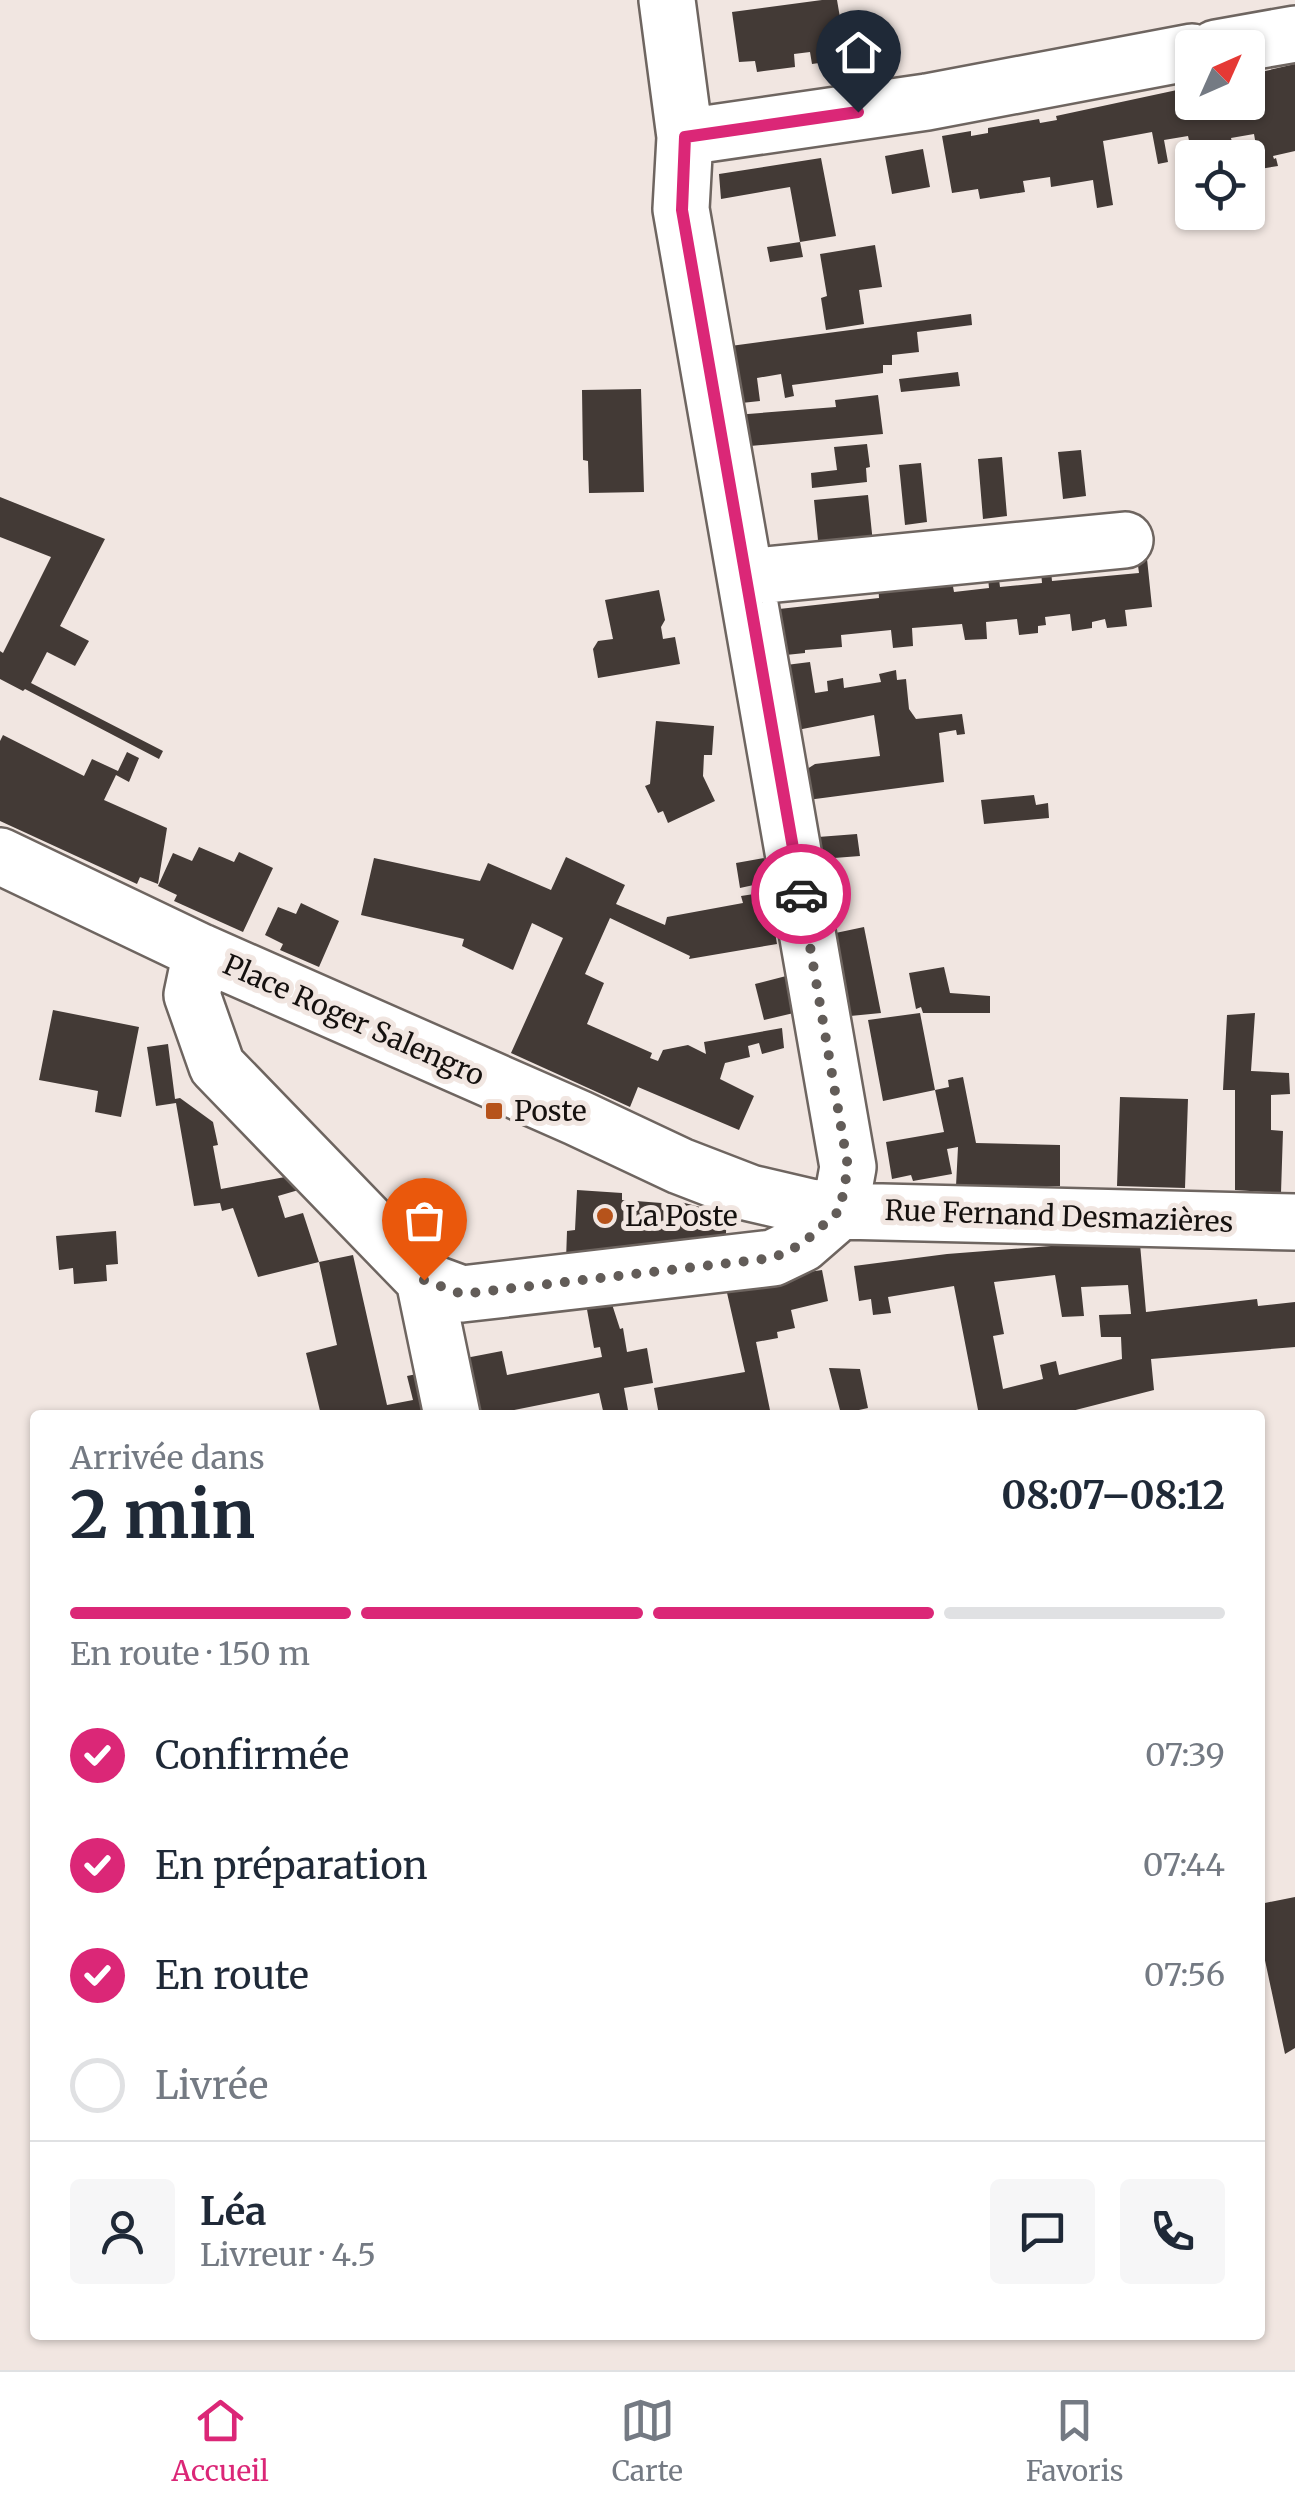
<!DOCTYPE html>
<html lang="fr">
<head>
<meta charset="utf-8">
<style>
  :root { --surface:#fff; --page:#f6f6f7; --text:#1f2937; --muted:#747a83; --line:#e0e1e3; --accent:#db2777 }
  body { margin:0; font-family:Merriweather,serif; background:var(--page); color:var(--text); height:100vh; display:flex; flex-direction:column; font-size:38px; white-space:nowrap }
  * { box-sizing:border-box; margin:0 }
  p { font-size:32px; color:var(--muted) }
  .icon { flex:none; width:55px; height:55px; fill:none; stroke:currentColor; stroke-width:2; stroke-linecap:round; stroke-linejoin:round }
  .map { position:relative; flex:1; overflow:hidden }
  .panel { position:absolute; left:30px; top:1410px; width:1235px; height:930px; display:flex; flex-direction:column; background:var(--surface); border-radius:10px; box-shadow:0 2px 8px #0004 }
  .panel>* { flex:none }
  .needle { width:65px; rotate:45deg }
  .controls { position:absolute; left:1175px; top:30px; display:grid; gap:20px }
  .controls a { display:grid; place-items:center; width:90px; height:90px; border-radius:10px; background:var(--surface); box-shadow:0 2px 8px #0004; font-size:50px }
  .pin { position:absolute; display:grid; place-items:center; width:85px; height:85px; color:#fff; margin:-102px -42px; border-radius:50% 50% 50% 0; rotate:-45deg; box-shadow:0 0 10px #0007 }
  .pin .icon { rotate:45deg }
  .courier { position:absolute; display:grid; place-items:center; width:100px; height:100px; margin:-50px; border:8px solid #db2777; border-radius:50%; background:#fff; color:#222; box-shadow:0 2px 12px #0007 }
  .summary em { font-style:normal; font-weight:700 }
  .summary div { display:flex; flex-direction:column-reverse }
  .summary { display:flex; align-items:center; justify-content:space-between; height:170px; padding:0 40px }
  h1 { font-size:65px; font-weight:700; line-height:75px }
  .bar { display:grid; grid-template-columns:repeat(4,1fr); gap:15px 10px; align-content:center; height:120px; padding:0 40px }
  .bar i { height:12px; border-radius:8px; background:var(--line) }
  .bar .on { background:var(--accent) }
  .bar p { grid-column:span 4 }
  .line { display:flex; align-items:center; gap:25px; padding:0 40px; border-top:2px solid var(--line) }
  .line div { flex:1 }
  .round { display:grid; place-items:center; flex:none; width:105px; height:105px; border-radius:10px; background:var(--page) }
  ol { padding:0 40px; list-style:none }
  li { display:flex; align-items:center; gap:30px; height:110px }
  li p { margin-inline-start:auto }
  li .icon { padding:10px; border-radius:50%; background:var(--accent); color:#fff; stroke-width:4 }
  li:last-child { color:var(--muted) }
  li i { width:55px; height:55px; border:5px solid var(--line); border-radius:50% }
  .tabs { display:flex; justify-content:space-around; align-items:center; height:140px; border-top:2px solid var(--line); background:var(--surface); font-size:28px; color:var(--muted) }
  .tabs a { display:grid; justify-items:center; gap:5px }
  .tabs .on { color:var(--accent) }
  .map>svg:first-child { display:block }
  .building { fill:#433a36; fill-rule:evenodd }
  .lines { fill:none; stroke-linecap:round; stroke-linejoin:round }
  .minor-casing { stroke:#6e6560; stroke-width:60 }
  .minor { stroke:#fff; stroke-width:55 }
  .done { stroke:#625c58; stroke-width:10; stroke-dasharray:0 18 }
  .route { stroke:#db2777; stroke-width:12 }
  .poi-dot { fill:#b6531b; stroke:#f1e6e1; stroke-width:4 }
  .labels { text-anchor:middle; stroke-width:10; stroke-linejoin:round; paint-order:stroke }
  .street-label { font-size:28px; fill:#15110f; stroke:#f1e6e1 }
  .poi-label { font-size:28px; fill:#15110f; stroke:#f1e6e1; text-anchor:start }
</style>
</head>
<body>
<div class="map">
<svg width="1295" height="2370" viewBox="0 0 1295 2370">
  <rect width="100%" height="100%" fill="#f1e6e1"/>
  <path class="building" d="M822,0h15l10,59 -35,5 -2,-12 -16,2 1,13 -38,5 -2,-11 -16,1 -7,-50z
    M1295,64v87l-22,5 1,3 2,-1 2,8 -18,3 -6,-35 -23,4 3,12 -32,8h-9l-5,-22 -24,4 4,22 -10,2 -6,-32 -49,9 10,64 -16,3 -4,-28 -42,7 -1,-10 -27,4 2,11 -45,7 -2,-10 -26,4 -10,-57 29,-5v5l17,-3v-5l51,-9 1,4 17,-3 -1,-4 135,-29 1,15h56v-27z
    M923,149l7,38 -38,7 -7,-38z
    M821,158l15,78 -36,6 -10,-55 -69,12 -2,-25z
    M800,242l3,15 -33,5 -3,-15z
    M875,245l7,42 -23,3 5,34 -38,6 -5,-32 6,-2 -7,-42z
    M971,314l1,11 -55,7 2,20 -27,3v10h-9v8l-91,12 2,11 -9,2 -4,-24 -24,4 3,23 -28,3 -9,-57z
    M958,372l2,14 -59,6 -2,-13z
    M641,389l3,103 -55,1 -1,-32 -5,-1 -1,-70z
    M878,395l5,39 -144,13 -4,-32 101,-8 -1,-7z
    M867,444l3,23 -4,1 1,14 -55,6 -1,-15 26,-3 -3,-23z
    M1081,450l5,46 -23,3 -5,-47z
    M1002,457l5,59 -24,3 -5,-60z
    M921,463l6,59 -22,3 -6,-60z
    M868,495l5,48 -54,7 -5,-50z
    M0,497l105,42 -45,87 29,15 -14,25 -28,-14 -16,31 132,68 -4,8 -134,-70 -2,2 -23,-12v-28l3,2 48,-96 -51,-20z
    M1146,549l6,58 -27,3 2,16 -20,2 -2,-9 -13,3v6l-20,3 -2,-17 -25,3 1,8 -8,1v7l-19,2 -2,-16 -31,3 1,17 -22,1 -3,-16 -50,4 1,18 -20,2 -2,-18 -50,5 1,12 -37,3v3l-29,3v-70l3,23 100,-11 -1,-16 74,-1 2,11 35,-4 -1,-10 9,-14 3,23 42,-4 -2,-23 10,1 2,20 87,-8 -3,-22z
    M659,590l6,30 -4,7 2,12 12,-2 5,27 -82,14 -5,-29 5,-8 15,-2 -8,-39z
    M810,662l5,31 13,-2 -1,-10 16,-3 1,10 37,-6 -2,-8 17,-4 1,10 9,-1 3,30 7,10 46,-5 3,20 -8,1 -1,-5 -17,3 5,49 -144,19 -4,-25 19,-12 65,-8 -6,-41 -87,17 -9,-66z
    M656,721l58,5 -2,29h-8l-1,21 12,25 -47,22 -5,-12 -5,2 -13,-27 5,-2z
    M3,735l81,41 8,-17 26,12 9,-19 12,6 -10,24 -13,-7 -12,25 63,28 -9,56 -18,-7 -3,7 -137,-63v-80z
    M1034,795l2,10 12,-2 1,15 -65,6 -3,-24z
    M857,834l3,22 -39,3 -3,-22z
    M199,847l35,15 5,-10 34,16 -30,64 -69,-31 3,-6 -19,-9 15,-33 19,8z
    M566,857l59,28 -9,19 49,21 2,-8 76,-14 -2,-7 27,-4 9,52 -88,15 1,-3 -80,-38 -25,56 19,9 -17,41 65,29 -2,5 8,3 5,-11 25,-5 18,9 -2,-12 78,-14 2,20 -22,6 -3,-11 -11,3 2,11 -25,6 -5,16 34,17 -15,34 -101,-43 -8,20 -119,-54 52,-115 -31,-15 -19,47 -51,-24 2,-7 -103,-24 13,-57 106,23 8,-18 63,27z
    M770,857l2,24 -32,7 -4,-25z
    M301,903l38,18 -20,46 -39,-17 3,-6 -18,-9 13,-28 18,7z
    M864,927l17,86 -41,4 -14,-82z
    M944,967l6,26 40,3v17h-67l-2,-6 -5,2 -7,-36z
    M790,975l8,37 -34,8 -9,-36z
    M53,1010l86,17 -18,90 -26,-5 3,-21 -59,-11z
    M920,1013l15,77 -52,11 -15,-81z
    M1255,1013l-4,58 38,2 1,21 -19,1v35l12,1 -2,62 -46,-3v-100h-12l4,-75z
    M168,1044l7,55 5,-1 33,24 5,23 -5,1 8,43 64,-12 17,12 -24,7 7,22 18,-5 16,49 -61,15 -25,-69 -11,3 -2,-8 -26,3 -18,-103 -20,3 -9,-59z
    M963,1077l13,66 84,2v41h-104l2,-39 -11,2 5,25 -39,7 -2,-6 -19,4 -6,-37 58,-10 -9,-42 14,-3 -1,-7z
    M1120,1097l68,2 -3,89 -68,-2z
    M577,1190l45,3v7l14,1 38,3 -1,-4 54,14 -2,37 -159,9 1,-29 8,-1z
    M116,1231l2,33 -12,1 1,16 -33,3 -1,-16 -14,2 -3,-34z
    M1140,1244l6,68 111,-13 1,7 37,-4v45l-144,12 3,31 -98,25h-77l-25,-129 -66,11 3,16 -18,2 -2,-16 -12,2 -5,-35 93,-12 104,-8zM1055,1275l7,42 22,-1 -3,-29 47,-2 3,29 -32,1 2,22h20l1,22 -63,16 -3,-14 -16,4 3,14 -40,10 -10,-53 11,-2 -10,-52z
    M353,1255l34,150 26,-5 -6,-24 24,-5 10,44h-120l-15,-62 31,-8 -18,-83z
    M822,1270l6,31 -37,9 4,18 -18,4 1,6 -22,4 15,73h-112l-5,-27 91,-16 -20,-88z
    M611,1301l9,28 3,-1 4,24 20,-4 6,35 -29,5 4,22 -24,5 -5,-22 -110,22h-27l-12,-54 52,-10 5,24 95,-18 -2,-10 -6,1 -8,-44z
    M829,1368l31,1 8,39 -27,6z
    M1295,1897v151l-10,6 -25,-117v-33z"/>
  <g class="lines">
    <g class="minor-casing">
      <path id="minor" d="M667,0l18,137 -4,72 167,958 -8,44
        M1216,48l79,-14
        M685,137l242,-35 265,-50
        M746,577l379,-37
        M0,856l201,96 377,166 102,48 70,27 60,14 30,4 455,11
        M201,952l-9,43 25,71 207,214 38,14 311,-36 29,-14 38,-33
        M424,1280l28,135"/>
    </g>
    <use href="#minor" class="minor"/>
  </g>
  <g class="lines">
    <path class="done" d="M424,1280l38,14 311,-36 29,-14 38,-34 8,-43 -47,-273"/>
    <path class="route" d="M801,894l-119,-684 3,-73 173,-25"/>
  </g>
  <g class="poi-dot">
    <rect x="484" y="1101" width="20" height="20" rx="5"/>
    <circle cx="605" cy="1216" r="10"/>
  </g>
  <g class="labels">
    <g class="street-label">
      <text transform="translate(354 1020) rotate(24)" y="10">Place Roger Salengro</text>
      <text transform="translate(1059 1216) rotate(2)" y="10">Rue Fernand Desmazières</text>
    </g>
    <g class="poi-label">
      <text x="514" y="1121">Poste</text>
      <text x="625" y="1226">La Poste</text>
    </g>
  </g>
</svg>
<div class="controls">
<a><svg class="needle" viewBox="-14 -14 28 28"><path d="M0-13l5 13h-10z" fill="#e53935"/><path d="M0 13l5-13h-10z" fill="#747a83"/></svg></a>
<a><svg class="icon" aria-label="locate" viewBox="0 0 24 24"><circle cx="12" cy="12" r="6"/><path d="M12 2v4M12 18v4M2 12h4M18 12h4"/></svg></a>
</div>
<div class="pin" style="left:424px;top:1280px;background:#ea580c"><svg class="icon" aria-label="bag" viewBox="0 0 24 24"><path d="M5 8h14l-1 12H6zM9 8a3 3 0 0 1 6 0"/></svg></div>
<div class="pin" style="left:858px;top:112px;background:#1f2937"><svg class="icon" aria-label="home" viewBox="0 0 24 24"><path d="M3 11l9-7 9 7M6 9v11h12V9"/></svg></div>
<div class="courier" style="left:801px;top:894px"><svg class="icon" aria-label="car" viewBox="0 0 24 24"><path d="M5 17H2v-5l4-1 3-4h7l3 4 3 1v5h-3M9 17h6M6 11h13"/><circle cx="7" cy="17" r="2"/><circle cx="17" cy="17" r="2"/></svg></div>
<section class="panel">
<div class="summary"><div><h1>2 min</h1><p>Arrivée dans</p></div><em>08:07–08:12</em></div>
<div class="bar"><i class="on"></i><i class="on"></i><i class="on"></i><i></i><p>En route · 150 m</p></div>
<ol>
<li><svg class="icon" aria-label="check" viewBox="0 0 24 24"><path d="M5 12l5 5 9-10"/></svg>Confirmée<p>07:39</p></li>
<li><svg class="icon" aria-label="check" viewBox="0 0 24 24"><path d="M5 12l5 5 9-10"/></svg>En préparation<p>07:44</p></li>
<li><svg class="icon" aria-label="check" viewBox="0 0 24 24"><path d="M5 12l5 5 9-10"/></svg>En route<p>07:56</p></li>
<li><i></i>Livrée</li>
</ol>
<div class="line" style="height:180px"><a class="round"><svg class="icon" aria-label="person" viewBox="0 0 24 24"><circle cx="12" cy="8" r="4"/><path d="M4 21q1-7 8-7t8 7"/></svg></a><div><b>Léa</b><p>Livreur · 4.5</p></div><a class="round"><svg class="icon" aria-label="chat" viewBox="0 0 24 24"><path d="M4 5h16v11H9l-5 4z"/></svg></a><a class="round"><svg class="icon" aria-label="phone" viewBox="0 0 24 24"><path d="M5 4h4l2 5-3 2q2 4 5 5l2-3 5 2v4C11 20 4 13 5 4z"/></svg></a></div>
</section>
</div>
<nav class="tabs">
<a class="on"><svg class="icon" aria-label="home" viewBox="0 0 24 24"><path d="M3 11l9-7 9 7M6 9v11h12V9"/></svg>Accueil</a>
<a><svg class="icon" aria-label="map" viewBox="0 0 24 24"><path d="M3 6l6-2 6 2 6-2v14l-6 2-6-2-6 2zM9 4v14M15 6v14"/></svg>Carte</a>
<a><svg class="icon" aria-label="saved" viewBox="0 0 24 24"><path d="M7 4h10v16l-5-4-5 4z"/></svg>Favoris</a>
</nav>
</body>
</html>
